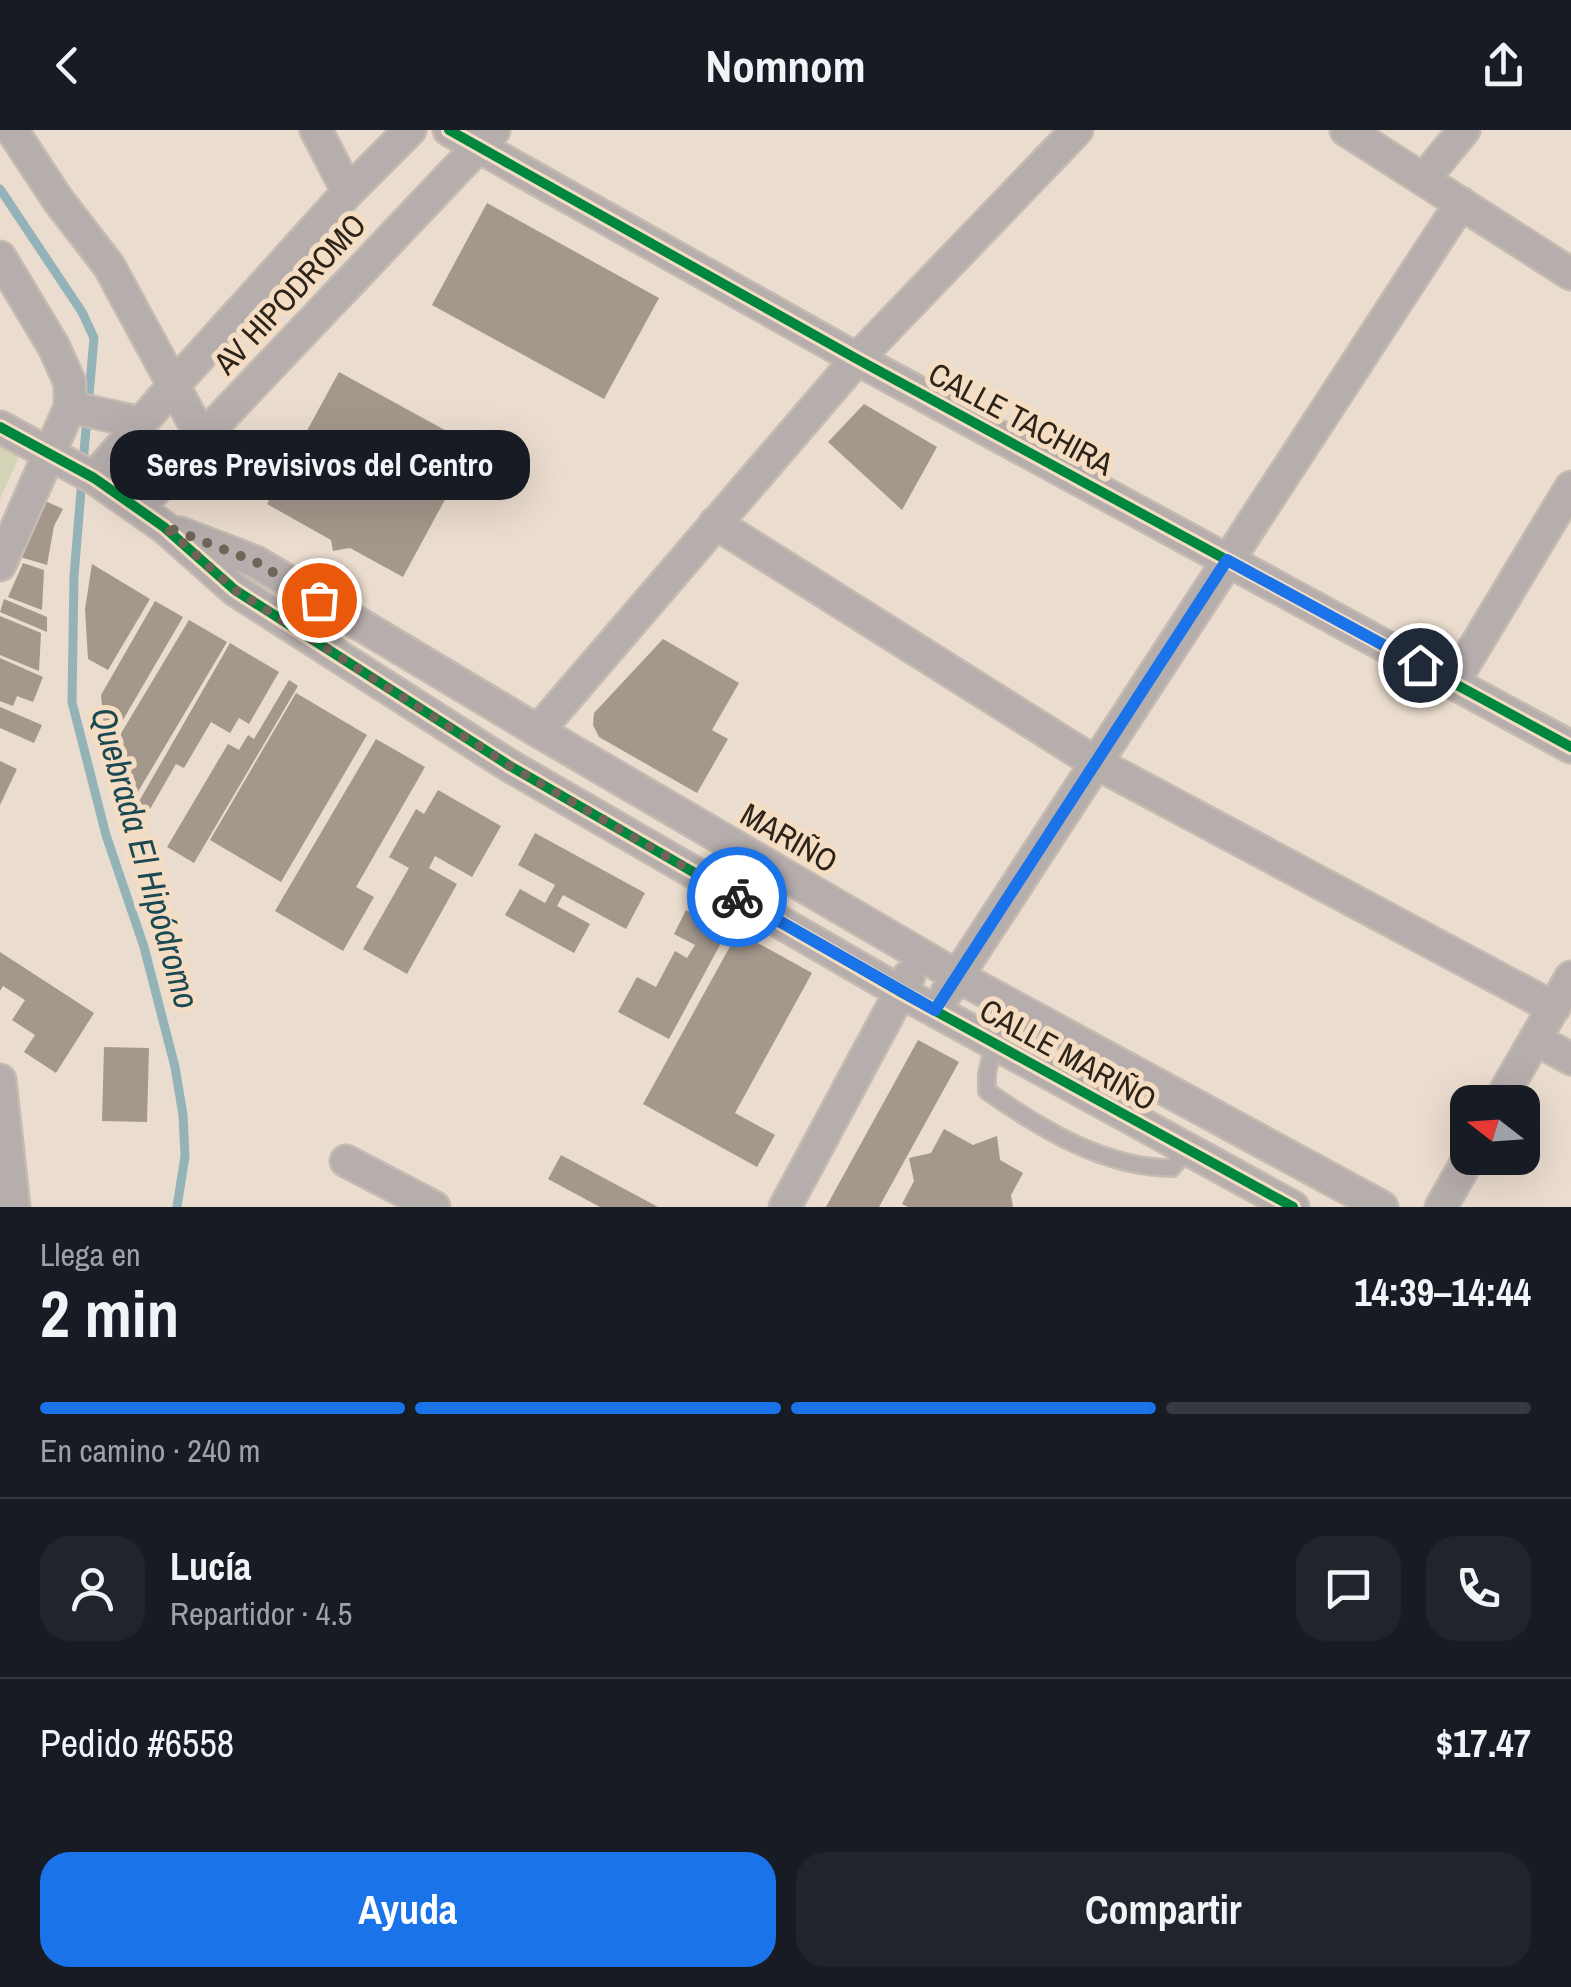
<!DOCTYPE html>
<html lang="es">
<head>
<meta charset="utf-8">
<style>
  :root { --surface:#171b24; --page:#20242c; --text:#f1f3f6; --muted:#9ea1a6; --line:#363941; --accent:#1a73e8 }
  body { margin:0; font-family:"Archivo Narrow",sans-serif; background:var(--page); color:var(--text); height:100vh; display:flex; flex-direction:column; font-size:38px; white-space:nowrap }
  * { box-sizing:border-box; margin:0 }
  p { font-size:32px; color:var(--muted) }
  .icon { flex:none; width:55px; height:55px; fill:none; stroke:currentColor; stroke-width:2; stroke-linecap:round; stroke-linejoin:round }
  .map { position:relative; height:1077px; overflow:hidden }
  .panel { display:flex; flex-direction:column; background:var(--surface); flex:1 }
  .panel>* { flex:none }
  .needle { width:65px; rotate:287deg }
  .controls { position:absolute; left:1450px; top:955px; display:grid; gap:20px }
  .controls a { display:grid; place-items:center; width:90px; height:90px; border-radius:20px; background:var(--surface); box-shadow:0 10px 40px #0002; font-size:50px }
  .pin { position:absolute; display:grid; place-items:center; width:85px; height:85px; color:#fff; margin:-42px; border:5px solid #fff; border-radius:50%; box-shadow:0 2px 10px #0007 }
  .courier { position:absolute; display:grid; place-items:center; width:100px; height:100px; margin:-50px; border:8px solid #1a73e8; border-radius:50%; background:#fff; color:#222; box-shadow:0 2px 12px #0007 }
  .bubble { position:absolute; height:70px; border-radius:30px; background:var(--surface); box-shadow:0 10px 40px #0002; font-size:32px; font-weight:800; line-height:70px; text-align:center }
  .head em { font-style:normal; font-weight:800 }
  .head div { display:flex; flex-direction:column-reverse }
  .head { display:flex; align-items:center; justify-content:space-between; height:170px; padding:0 40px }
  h1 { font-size:65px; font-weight:800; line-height:75px }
  .bar { display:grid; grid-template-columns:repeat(4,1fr); gap:15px 10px; align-content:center; height:120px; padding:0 40px }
  .bar i { height:12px; border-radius:8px; background:var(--line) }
  .bar .current { background:var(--accent) }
  .bar p { grid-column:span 4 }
  .line { display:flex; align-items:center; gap:25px; padding:0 40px; border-top:2px solid var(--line) }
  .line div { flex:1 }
  .round { display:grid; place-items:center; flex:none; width:105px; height:105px; border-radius:30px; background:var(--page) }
  .action { display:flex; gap:20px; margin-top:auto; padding:20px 40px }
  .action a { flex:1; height:115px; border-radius:30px; background:var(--accent); color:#fff; font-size:40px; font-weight:800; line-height:115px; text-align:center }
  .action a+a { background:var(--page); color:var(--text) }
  header { display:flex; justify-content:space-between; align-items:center; height:130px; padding:0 40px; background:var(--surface); font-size:45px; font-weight:800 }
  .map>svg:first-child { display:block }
  .green { fill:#d3d3b6 }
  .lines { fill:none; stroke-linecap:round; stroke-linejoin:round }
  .stream { stroke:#93b3b8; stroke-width:9 }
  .building { fill:#a4988c }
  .lane-casing { stroke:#c5bbb0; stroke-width:20 }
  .street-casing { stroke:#c5bbb0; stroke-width:35 }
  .lane { stroke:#b6adad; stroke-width:15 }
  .street { stroke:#b6adad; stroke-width:30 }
  .cycleway-casing { stroke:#f5ddc3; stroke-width:16 }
  .cycleway { stroke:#00873e; stroke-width:10 }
  .done { stroke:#6e6458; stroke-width:10; stroke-dasharray:0 18 }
  .route { stroke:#1a73e8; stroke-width:12 }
  .labels { text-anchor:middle; stroke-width:10; stroke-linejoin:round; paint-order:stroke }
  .street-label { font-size:32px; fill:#2c2319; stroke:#f5ddc3 }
  .water-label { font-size:35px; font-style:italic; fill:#1a4853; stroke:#f5ddc3 }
</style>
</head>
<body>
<header><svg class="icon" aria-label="back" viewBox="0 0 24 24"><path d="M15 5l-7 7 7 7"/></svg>Nomnom<svg class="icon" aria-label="share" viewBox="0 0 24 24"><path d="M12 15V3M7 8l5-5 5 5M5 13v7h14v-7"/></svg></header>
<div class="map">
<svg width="1571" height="1077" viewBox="0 0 1571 1077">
  <rect width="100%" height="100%" fill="#eadcce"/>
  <path class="green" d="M0,297l26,14 -26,58z"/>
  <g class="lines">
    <path class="stream" d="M0,59l82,123 12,26 -11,125
      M82,349l-8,97 -2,126 34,133 38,112 31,120 8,48 2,41 -8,51"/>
  </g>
  <path class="building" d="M487,73l172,95 -55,101 -172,-94z
    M339,242l135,74 -71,131 -53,-29 -17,3 -2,-11 -64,-36z
    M864,274l73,43 -35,63 -74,-68z
    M43,370l20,9 -9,17 -7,39 -30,-9z
    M23,433l21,7 -2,40 -34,-13z
    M92,434l58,35 -42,71 -20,-11 -3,-50z
    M4,469l43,18v15l-47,-20z
    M155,471l28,16 -77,132 -5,-54z
    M0,486l41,17 -2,38 -39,-16z
    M189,490l38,22 -104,175 -15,-62z
    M663,509l76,44 -27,47 16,9 -31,54 -98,-56 -6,-12 1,-12z
    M230,513l49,29 -30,52 -10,-6 -9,15 -19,-11 -27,46 -8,-4 -34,59 -12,-6z
    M0,528l43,19 -10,25 -16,-6 -4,10 -13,-5z
    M289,550l9,6 -104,177 -27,-16 61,-103 11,6 9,-15 6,4z
    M296,563l71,42 -86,147 -71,-42z
    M0,577l42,18 -8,18 -34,-15z
    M376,609l49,28 -69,120 18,10 -31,54 -68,-40z
    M0,631l17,8 -17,36z
    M438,660l63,36 -29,51 -37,-21 -6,12 28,16 -50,90 -44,-25 46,-81 -20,-11 27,-48 8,5z
    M535,703l110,60 -19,36 -63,-34 -6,11 33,18 -16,29 -69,-38 15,-26 25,14 10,-18 -37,-20z
    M686,780l41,22 -58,107 -51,-27 19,-35 19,10 19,-36 12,7 8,-13 -21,-11z
    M738,802l74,41 -77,140 40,22 -18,32 -114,-63z
    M0,822l94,61 -38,60 -32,-21 11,-17 -23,-15 13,-20 -22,-14 -3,5z
    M918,910l41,22 -80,145h-53z
    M104,917l45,1 -2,74 -45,-1z
    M944,999l29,16 24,-9 3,24 23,13 -12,22 2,12h-105l-6,-3 12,-23 -5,-23 22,-5z
    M561,1025l97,52h-58l-52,-28z"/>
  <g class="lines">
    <g class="lane-casing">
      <path id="lane" d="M994,913l-7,31v17c54,38 118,77 185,77l16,-19"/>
    </g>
    <g class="street-casing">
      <path id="street" d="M12,0l46,70 51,66 93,172
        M316,0l32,62
        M449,0l408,229 714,388
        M1346,0l225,144
        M1424,49l40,-49
        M0,127l54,90 16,36v24l-70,158
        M70,277l72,16
        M0,297l94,51 70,49 71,63 275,176 389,225 394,216
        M94,348l80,-93 174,-193 62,-62
        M139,378l63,-70 292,-308
        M715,393l381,240 458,245
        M180,403l76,29 282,169 419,245 425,231
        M1453,553l118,-196
        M538,601l319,-372 220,-229
        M947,862l514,-789
        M1535,909l36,20
        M0,950l14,127
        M1499,972l72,-125
        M346,1031l88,46
        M785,1077l124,-231
        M1441,1077l28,-49"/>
    </g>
    <use href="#lane" class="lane"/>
    <use href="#street" class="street"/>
    <g class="cycleway-casing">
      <path id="cycleway" d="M449,0l408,229 714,388
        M0,297l94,51 70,49 71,63 275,176 389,225 394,216"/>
    </g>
    <use href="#cycleway" class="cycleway"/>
  </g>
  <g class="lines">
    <path class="done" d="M319,470l-63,-38 -92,-36 71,64 275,176 227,131"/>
    <path class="route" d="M737,767l198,113 292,-450 193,105"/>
  </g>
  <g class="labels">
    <g class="street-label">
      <text transform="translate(290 164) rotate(-47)" y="11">AV HIPODROMO</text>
      <text transform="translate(1021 289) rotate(28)" y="11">CALLE TACHIRA</text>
      <text transform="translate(789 708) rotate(30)" y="11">MARIÑO</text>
      <text transform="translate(1068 925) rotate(29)" y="11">CALLE MARIÑO</text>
    </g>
    <g class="water-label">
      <text transform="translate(145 728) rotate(74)" y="12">Quebrada El Hipódromo</text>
    </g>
  </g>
</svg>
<div class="controls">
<a><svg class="needle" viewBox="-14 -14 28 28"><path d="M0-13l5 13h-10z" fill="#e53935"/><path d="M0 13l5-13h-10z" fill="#9ea1a6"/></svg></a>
</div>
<div class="pin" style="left:319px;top:470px;background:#ea580c"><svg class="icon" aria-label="bag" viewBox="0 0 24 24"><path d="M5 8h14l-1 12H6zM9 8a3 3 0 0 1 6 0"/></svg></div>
<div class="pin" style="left:1420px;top:535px;background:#1f2937"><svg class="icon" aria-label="home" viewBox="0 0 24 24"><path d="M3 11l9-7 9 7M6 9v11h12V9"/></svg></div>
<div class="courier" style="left:737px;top:767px"><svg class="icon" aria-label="bike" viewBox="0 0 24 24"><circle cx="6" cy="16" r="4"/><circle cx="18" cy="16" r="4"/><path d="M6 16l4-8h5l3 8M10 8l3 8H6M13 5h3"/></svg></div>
<div class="bubble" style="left:110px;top:300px;width:420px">Seres Previsivos del Centro</div>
</div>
<section class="panel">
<div class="head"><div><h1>2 min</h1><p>Llega en</p></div><em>14:39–14:44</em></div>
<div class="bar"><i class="current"></i><i class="current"></i><i class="current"></i><i></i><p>En camino · 240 m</p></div>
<div class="line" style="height:180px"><a class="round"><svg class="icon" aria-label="person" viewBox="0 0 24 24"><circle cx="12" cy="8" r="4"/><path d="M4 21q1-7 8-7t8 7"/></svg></a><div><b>Lucía</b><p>Repartidor · 4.5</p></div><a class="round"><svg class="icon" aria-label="chat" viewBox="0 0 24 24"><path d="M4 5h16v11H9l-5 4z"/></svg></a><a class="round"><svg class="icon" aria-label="phone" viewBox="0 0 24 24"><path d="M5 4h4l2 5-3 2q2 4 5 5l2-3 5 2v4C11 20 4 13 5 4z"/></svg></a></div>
<div class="line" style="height:130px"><div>Pedido #6558</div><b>$17.47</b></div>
<div class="action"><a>Ayuda</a><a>Compartir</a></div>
</section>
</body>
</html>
